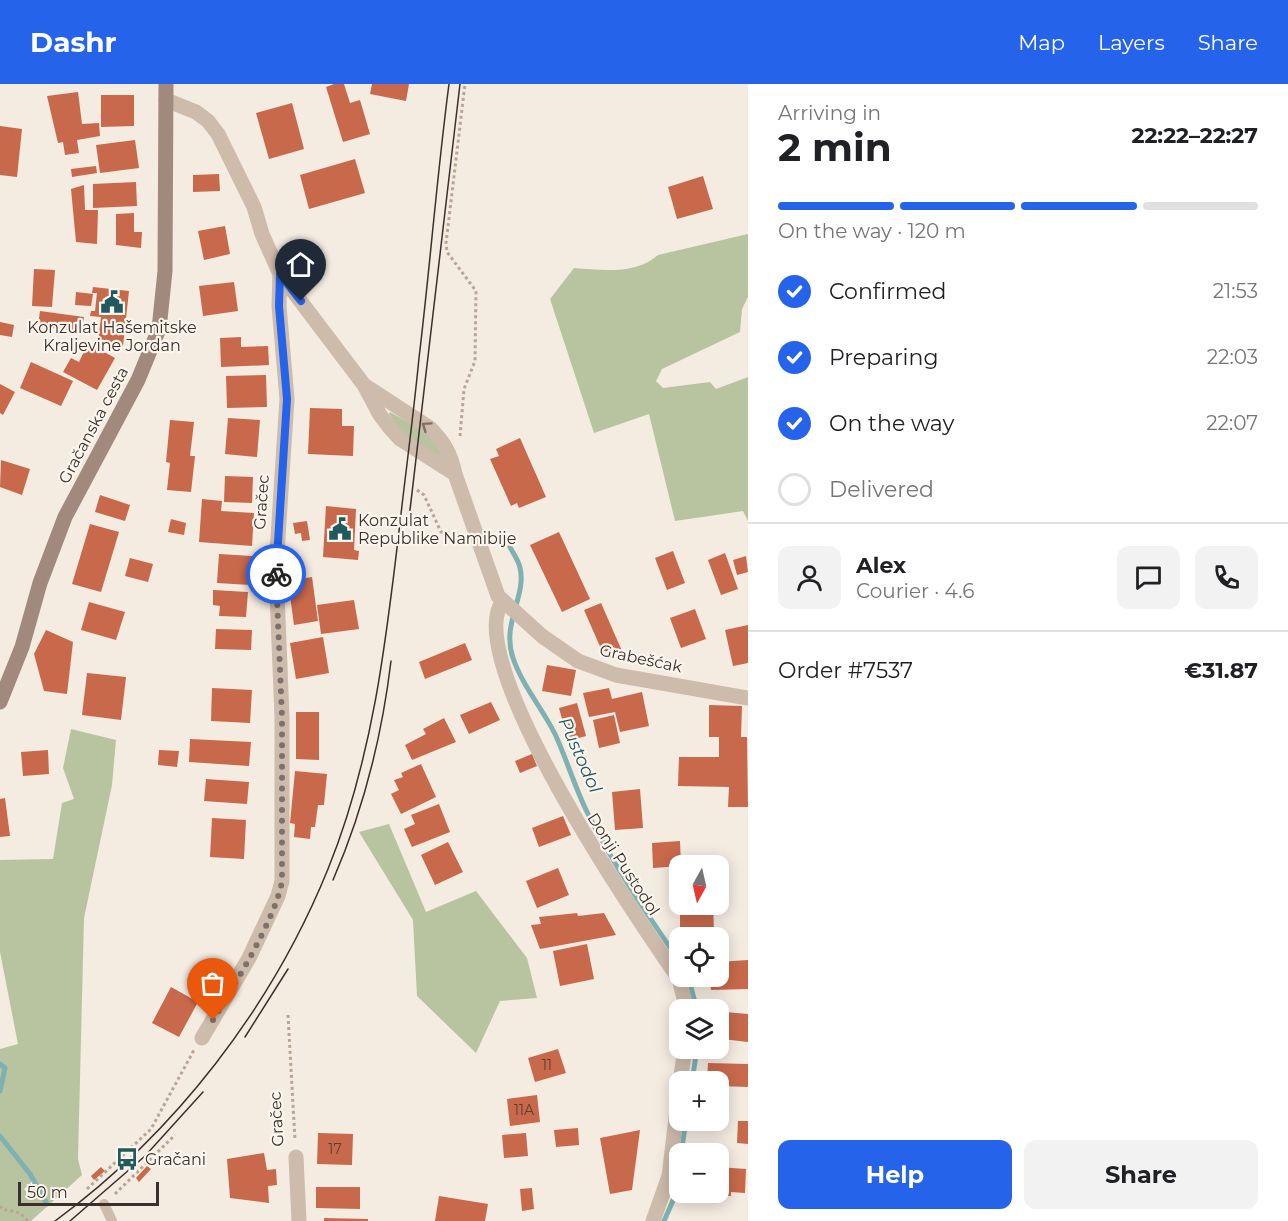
<!DOCTYPE html>
<html lang="en">
<head>
<meta charset="utf-8">
<style>
  :root { --surface:#fff; --page:#f2f2f2; --text:#202124; --muted:#757577; --line:#e0e0e0; --accent:#2563eb }
  body { margin:0; font-family:Montserrat,sans-serif; background:var(--page); color:var(--text); height:100vh; display:flex; flex-direction:column; font-size:22px; white-space:nowrap }
  * { box-sizing:border-box; margin:0 }
  p { font-size:20px; color:var(--muted) }
  .icon { flex:none; width:33px; height:33px; fill:none; stroke:currentColor; stroke-width:2; stroke-linecap:round; stroke-linejoin:round }
  .map { position:relative; flex:1; overflow:hidden }
  .sheet { display:flex; flex-direction:column; background:var(--surface); width:540px }
  .sheet>* { flex:none }
  .needle { width:39px; rotate:188deg }
  .tools { position:absolute; left:669px; top:771px; display:grid; gap:12px }
  .tools a { display:grid; place-items:center; width:60px; height:60px; border-radius:12px; background:var(--surface); box-shadow:0 3px 15px #0003; font-size:30px }
  .scale { position:absolute; left:18px; bottom:15px; width:141px; box-sizing:border-box; padding-left:6px; border:3px solid #3b302b; border-top:0; font-size:16px; line-height:21px; white-space:nowrap; color:#3b302b; -webkit-text-stroke:4px #fbf5ee; paint-order:stroke }
  .pin { position:absolute; display:grid; place-items:center; width:51px; height:51px; color:#fff; margin:-62px -26px; border-radius:50% 50% 50% 0; rotate:-45deg; box-shadow:0 0 6px #0007 }
  .pin .icon { rotate:45deg }
  .courier { position:absolute; display:grid; place-items:center; width:60px; height:60px; margin:-30px; border:4px solid #2563eb; border-radius:50%; background:#fff; color:#222; box-shadow:0 2px 8px #0007 }
  .overview em { font-style:normal; font-weight:700 }
  .overview div { display:flex; flex-direction:column-reverse }
  .overview { display:flex; align-items:center; justify-content:space-between; height:102px; padding:0 30px }
  h1 { font-size:39px; font-weight:700; line-height:45px }
  .bar { display:grid; grid-template-columns:repeat(4,1fr); gap:9px 6px; align-content:center; height:72px; padding:0 30px }
  .bar i { height:8px; border-radius:4px; background:var(--line) }
  .bar .active { background:var(--accent) }
  .bar p { grid-column:span 4 }
  .line { display:flex; align-items:center; gap:15px; padding:0 30px; border-top:2px solid var(--line) }
  .line div { flex:1 }
  .round { display:grid; place-items:center; flex:none; width:63px; height:63px; border-radius:12px; background:var(--page) }
  ol { padding:0 30px; list-style:none }
  li { display:flex; align-items:center; gap:18px; height:66px }
  li p { margin-inline-start:auto }
  li .icon { padding:6px; border-radius:50%; background:var(--accent); color:#fff; stroke-width:4 }
  li:last-child { color:var(--muted) }
  li i { width:33px; height:33px; border:3px solid var(--line); border-radius:50% }
  .primary-button { display:flex; gap:12px; margin-top:auto; padding:12px 30px }
  .primary-button a { flex:1; height:69px; border-radius:12px; background:var(--accent); color:#fff; font-size:24px; font-weight:700; line-height:69px; text-align:center }
  .primary-button a+a { background:var(--page); color:var(--text) }
  header { display:flex; align-items:center; gap:36px; box-sizing:border-box; height:84px; padding:0 30px; background:var(--accent); color:#fff }
  header strong { font-size:28px }
  nav { display:flex; gap:33px; margin-inline-start:auto; font-size:21px }
  main { display:flex; flex:1; min-height:0 }
  .map>svg:first-child { display:block }
  .green { fill:#b8c4a0 }
  .lines { fill:none; stroke-linecap:round; stroke-linejoin:round }
  .stream { stroke:#7fb0b2; stroke-width:5 }
  .building { fill:#c8694b }
  .path { stroke:#b9a596; stroke-width:3; stroke-dasharray:3 3; stroke-linecap:butt }
  .service { stroke:#cdbbac; stroke-width:10 }
  .minor { stroke:#cdbbac; stroke-width:15 }
  .secondary { stroke:#a18a7d; stroke-width:15 }
  .tram { stroke:#3b302b; stroke-width:1.5 }
  .oneway { stroke:#7d6f65 }
  .done { stroke:#7c716b; stroke-width:6; stroke-dasharray:0 10.8 }
  .route { stroke:#2563eb; stroke-width:8 }
  .labels { text-anchor:middle; stroke-width:4.5; stroke-linejoin:round; paint-order:stroke }
  .number-label { font-size:14px; fill:#5e3e33 }
  .poi-label { font-size:16px; fill:#3b302b; stroke:#fbf5ee; text-anchor:start }
  .street-label { font-size:16px; fill:#3b302b; stroke:#fbf5ee }
  .water-label { font-size:18px; font-style:italic; fill:#1f5a5e; stroke:#fbf5ee }
</style>
</head>
<body>
<header>
<strong>Dashr</strong>
<nav><a>Map</a><a>Layers</a><a>Share</a></nav>
</header>
<main>
<div class="map">
<svg width="748" height="1137" viewBox="0 0 748 1137">
  <rect width="100%" height="100%" fill="#f4ebe1"/>
  <path class="green" d="M748,150v63l-6,12 -2,23 -78,37 -6,12 7,7 47,-6 6,7 32,-12v144l-5,-10 -68,10 -26,-107 -55,19 -44,-134 24,-31c28,2 62,7 84,-13z
    M390,328l34,19 14,14 6,14 -41,-24 -14,-21z
    M71,645l45,11 -4,45 -28,133 -6,241 4,16 -51,46h-31v-172l18,-5 -18,-92v-92l53,-1 9,-56 12,-4 -11,-31z
    M389,740l37,88 50,-21 51,67 10,40 -37,3 -24,52 -59,-57 -4,-76 -54,-88z"/>
  <g class="lines">
    <path class="stream" d="M510,463c3,6 9,14 10,21 7,27 -19,56 -7,90 9,27 29,50 42,76 12,26 20,54 33,80 26,52 59,100 92,148
      M688,892l9,34
      M0,980l5,4 -5,23
      M692,998l5,-34
      M0,1052l30,38 17,30
      M681,1070l5,-34
      M664,1137l11,-25 5,-28"/>
  </g>
  <path class="building" d="M334,0h10l6,19 10,-3 10,34 -27,8 -17,-55z
    M372,0h37l-3,17 -36,-7z
    M78,8l4,32 17,-1 1,13 -23,4 2,13 -14,2 -2,-13 -5,1 -11,-47z
    M101,11h33v31l-33,1z
    M292,19l12,46 -35,10 -13,-46z
    M0,42l22,3 -5,48 -17,-2z
    M135,56l4,28 -39,5 -4,-28z
    M355,75l10,34 -56,16 -9,-34z
    M96,82l1,7 -25,4 -1,-8z
    M219,90l1,17 -27,1v-17z
    M703,92l10,33 -36,10 -9,-32z
    M136,98l1,24 -44,2v-24z
    M84,101l1,25h13l-1,34 -21,-2 -5,-53z
    M134,129v19h8l-1,16 -25,-3v-31z
    M225,142l5,28 -26,6 -6,-29z
    M34,185l21,1 -3,37 -20,-1z
    M234,198l4,29 -35,5 -4,-30z
    M93,203l36,4 -6,55 -25,-3 3,-26 -11,-1 1,-5h4l2,-18h-5z
    M76,208l17,2 -2,12 -16,-1z
    M40,227l44,6 -3,15 -43,-6z
    M0,238l14,3 -2,12 -12,-2z
    M241,253v10l27,-1 1,19 -48,2 -1,-29z
    M88,259l27,15 -18,32 -34,-18 8,-14 8,4z
    M31,278l42,19 -12,25 -41,-18z
    M266,291l1,32 -40,1 -1,-32z
    M0,300l15,8 -12,23 -3,-2z
    M310,324l32,1v17h12l-1,30 -45,-2z
    M228,334l32,2 -3,37 -32,-3z
    M170,336l24,2 -4,34h5l-4,36 -24,-2 3,-27 -4,-1z
    M520,354l26,59 -27,11 -2,-5 -6,3 -21,-47 9,-3 -3,-7z
    M1,376l29,9 -8,26 -22,-8z
    M225,392l28,1 -1,26 -28,-1z
    M100,411l30,10 -5,16 -30,-9z
    M202,415l20,2 -1,10 33,2 -2,33 -53,-4z
    M326,422l30,3 -2,41 5,1 -1,9 -35,-3z
    M171,435l15,4 -2,12 -16,-3z
    M307,437l3,19 -8,1 -1,-8 -6,1 -2,-11z
    M90,440l29,8 -18,60 -29,-8z
    M559,448l31,67 -28,13 -32,-67z
    M673,467l12,32 -18,7 -12,-32z
    M725,469l13,36 -17,6 -13,-35z
    M219,470l33,2 -2,29 -33,-2z
    M746,472l2,16 -11,3 -4,-15z
    M130,474l23,6 -5,18 -23,-6z
    M312,493l6,44 -24,4 -6,-44z
    M213,506l35,2 -2,25 -27,-1 1,-10 -7,-1z
    M354,516l5,29 -38,5 -4,-29z
    M89,518l36,10 -9,28 -35,-10z
    M601,519l21,48h-20l-18,-41z
    M695,525l11,30 -25,9 -11,-30z
    M748,541v38l-15,3 -8,-36z
    M216,545l36,1 -1,20 -36,-1z
    M46,546l27,12 -6,52 -23,-3 -10,-37z
    M323,553l6,36 -33,6 -6,-36z
    M465,559l7,17 -47,19 -6,-17z
    M547,581l29,5 -5,26 -29,-5z
    M87,589l39,4 -5,43 -39,-5z
    M212,604l40,2 -2,33 -39,-2z
    M609,604l3,11 30,-7 7,34 -29,6 -5,-20 -26,5 -6,-24z
    M491,618l9,18 -31,14 -9,-19z
    M577,619l9,33 -18,5 -9,-33z
    M709,621l33,1 -1,31h6l1,70h-20l1,-20 -51,-1 1,-29h40v-20h-10z
    M296,628h23v48l-23,-1z
    M614,631l6,28 -21,5 -6,-28z
    M444,634l12,24 -44,18 -7,-15 21,-11 -3,-5z
    M190,655l61,3 -2,24 -60,-4z
    M48,666l1,24 -26,2 -2,-24z
    M159,666l20,1 -2,16 -19,-2z
    M532,670l5,12 -17,7 -5,-12z
    M421,680l15,33 -35,17 -10,-20 8,-4 -5,-10 9,-3 -2,-4z
    M295,687l32,3 -3,31h-6l-3,22h-4l-1,12 -16,-2 1,-13 -5,-1z
    M206,695l43,3 -2,22 -43,-3z
    M640,705l3,39 -28,2 -3,-38z
    M5,714l5,38 -10,1v-38z
    M439,720l11,28 -38,15 -8,-18 11,-5 -4,-9z
    M563,732l8,19 -32,12 -7,-19z
    M212,734l34,2 -2,39 -34,-2z
    M680,757l1,25 -28,2 -1,-25z
    M448,758l15,30 -28,13 -14,-30z
    M558,784l11,27 -32,13 -11,-27z
    M680,820h33l1,26 -34,2z
    M577,829l1,3 26,-3 12,22 -76,14 -9,-24 10,-1 -2,-7z
    M587,860l7,35 -34,7 -7,-35z
    M748,876v29l-37,1 -1,-14h8v-14z
    M171,903l27,15 -19,35 -27,-14z
    M725,928l23,2v28l-26,-3z
    M558,965l8,24 -31,9 -7,-24z
    M708,979l40,1v23l-30,-1v-4h-11z
    M537,1011l3,27 -30,4 -3,-27z
    M738,1037h10v23l-11,-1z
    M578,1044l1,17 -23,2 -2,-17z
    M640,1046l-8,60 -22,4 -10,-56z
    M318,1049l35,1 -1,31 -35,-1z
    M526,1049l2,23 -24,2 -2,-23z
    M264,1069l3,17 9,-1 1,16 -9,1 1,17 -39,-5 -3,-39z
    M147,1082l4,3 -12,13 -3,-4z
    M101,1083l4,4 -11,9 -3,-4z
    M718,1083l28,2 -1,24 -14,-1v4l-19,-1 6,-3z
    M316,1103h44v22l-44,-1z
    M532,1104l2,21 -12,2 -2,-22z
    M439,1112l49,8 -3,17h-50z
    M324,1134l44,1v2h-44z"/>
  <g class="lines">
    <path class="path" d="M460,352l4,-47 11,-28 1,-70 -29,-39 -1,-9 19,-159
      M417,406l7,5 17,37 17,2
      M288,931l7,125
      M87,1105l64,-60 43,-79
      M115,1110l60,-59
      M0,1122l2,3 18,4 8,8"/>
    <path class="service" d="M104,1120l8,17"/>
    <path class="minor" d="M166,16l30,12 12,9 10,13 36,73 8,27 18,40 -1,32 8,93 -11,169 6,149v164l-4,15 -29,62 -47,80
      M280,190l84,111 16,30 10,13 10,11 55,35
      M364,301l66,43c14,14 21,26 25,46l43,122 44,40 36,25 38,14 132,23
      M503,517c-45,57 138,323 176,378l8,31
      M680,998l5,-34
      M296,1073l3,64
      M653,1137l16,-45 11,-91"/>
    <path class="secondary" d="M0,618l22,-55 18,-64 25,-66 73,-137 21,-51 6,-58 1,-187"/>
    <path class="tram" d="M408,443l52,-443
      M333,796c30,-69 49,-144 58,-219
      M245,953l43,-68
      M55,1137c120,-88 217,-214 273,-352 46,-113 59,-235 73,-355 6,-52 13,-104 18,-156 11,-91 18,-183 30,-274
      M70,1137l75,-65 58,-64"/>
  </g>
  <defs><path id="oneway-chevron" d="M-2-3.5L2.5 0L-2 3.5" fill="none" stroke-width="1.6" stroke-linecap="round" stroke-linejoin="round" transform="scale(1.5)"/></defs>
  <use class="oneway" href="#oneway-chevron" transform="translate(426 342) rotate(-145)"/>
  <g class="lines">
    <path class="done" d="M213,936c21,-34 63,-102 69,-139v-164l-6,-143"/>
    <path class="route" d="M276,490l11,-175 -8,-93 1,-32 21,27"/>
  </g>
  <defs>
    <g id="civic-bare" transform="scale(1.8)"><path d="M-.6-6.5H3V-4.5H.6V-3L4-1V1h2V6H-6V1h2V-1L-.6-3ZM-1.2 2.5V6h2.4V2.5Z" fill="#1f5a5e" stroke="#fbf5ee" stroke-width="2.5" paint-order="stroke"/></g>
    <g id="bus-bare" transform="scale(1.8)"><path d="M-5-6H5V4H4V6H2V4H-2V6H-4V4H-5ZM-3.5-4V0h7V-4ZM-3.5 1.2v1.5H-2V1.2ZM2 1.2v1.5H3.5V1.2Z" fill="#1f5a5e" stroke="#fbf5ee" stroke-width="2.5" paint-order="stroke"/></g>
  </defs>
  <g fill-rule="evenodd">
    <use href="#civic-bare" x="112" y="218"/>
    <use href="#civic-bare" x="340" y="445"/>
    <use href="#bus-bare" x="127" y="1075"/>
  </g>
  <g class="labels">
    <g class="number-label">
      <text x="547" y="986">11</text>
      <text x="524" y="1031">11A</text>
      <text x="335" y="1070">17</text>
    </g>
    <g class="poi-label">
      <text x="112" y="249" text-anchor="middle">Konzulat Hašemitske<tspan x="112" dy="18">Kraljevine Jordan</tspan></text>
      <text x="358" y="442">Konzulat<tspan x="358" dy="18">Republike Namibije</tspan></text>
      <text x="145" y="1081">Gračani</text>
    </g>
    <g class="street-label">
      <text transform="translate(93 341) rotate(-62)" y="6">Gračanska cesta</text>
      <text transform="translate(261 418) rotate(-86)" y="6">Gračec</text>
      <text transform="translate(641 574) rotate(12)" y="6">Grabešćak</text>
      <text transform="translate(624 780) rotate(57)" y="6">Donji Pustodol</text>
      <text transform="translate(276 1035) rotate(-93)" y="6">Gračec</text>
    </g>
    <g class="water-label">
      <text transform="translate(580 671) rotate(66)" y="6">Pustodol</text>
    </g>
  </g>
</svg>
<div class="tools">
<a><svg class="needle" viewBox="-14 -14 28 28"><path d="M0-13l5 13h-10z" fill="#e53935"/><path d="M0 13l5-13h-10z" fill="#757577"/></svg></a>
<a><svg class="icon" aria-label="locate" viewBox="0 0 24 24"><circle cx="12" cy="12" r="6"/><path d="M12 2v4M12 18v4M2 12h4M18 12h4"/></svg></a>
<a><svg class="icon" aria-label="layers" viewBox="0 0 24 24"><path d="M12 4l9 5-9 5-9-5zM3 14l9 5 9-5"/></svg></a>
<a>+</a>
<a>−</a>
</div>
<div class="scale">50 m</div>
<div class="pin" style="left:213px;top:936px;background:#ea580c"><svg class="icon" aria-label="bag" viewBox="0 0 24 24"><path d="M5 8h14l-1 12H6zM9 8a3 3 0 0 1 6 0"/></svg></div>
<div class="pin" style="left:301px;top:217px;background:#1f2937"><svg class="icon" aria-label="home" viewBox="0 0 24 24"><path d="M3 11l9-7 9 7M6 9v11h12V9"/></svg></div>
<div class="courier" style="left:276px;top:490px"><svg class="icon" aria-label="bike" viewBox="0 0 24 24"><circle cx="6" cy="16" r="4"/><circle cx="18" cy="16" r="4"/><path d="M6 16l4-8h5l3 8M10 8l3 8H6M13 5h3"/></svg></div>
</div>
<section class="sheet">
<div class="overview"><div><h1>2 min</h1><p>Arriving in</p></div><em>22:22–22:27</em></div>
<div class="bar"><i class="active"></i><i class="active"></i><i class="active"></i><i></i><p>On the way · 120 m</p></div>
<ol>
<li><svg class="icon" aria-label="check" viewBox="0 0 24 24"><path d="M5 12l5 5 9-10"/></svg>Confirmed<p>21:53</p></li>
<li><svg class="icon" aria-label="check" viewBox="0 0 24 24"><path d="M5 12l5 5 9-10"/></svg>Preparing<p>22:03</p></li>
<li><svg class="icon" aria-label="check" viewBox="0 0 24 24"><path d="M5 12l5 5 9-10"/></svg>On the way<p>22:07</p></li>
<li><i></i>Delivered</li>
</ol>
<div class="line" style="height:108px"><a class="round"><svg class="icon" aria-label="person" viewBox="0 0 24 24"><circle cx="12" cy="8" r="4"/><path d="M4 21q1-7 8-7t8 7"/></svg></a><div><b>Alex</b><p>Courier · 4.6</p></div><a class="round"><svg class="icon" aria-label="chat" viewBox="0 0 24 24"><path d="M4 5h16v11H9l-5 4z"/></svg></a><a class="round"><svg class="icon" aria-label="phone" viewBox="0 0 24 24"><path d="M5 4h4l2 5-3 2q2 4 5 5l2-3 5 2v4C11 20 4 13 5 4z"/></svg></a></div>
<div class="line" style="height:78px"><div>Order #7537</div><b>€31.87</b></div>
<div class="primary-button"><a>Help</a><a>Share</a></div>
</section>
</main>
</body>
</html>
